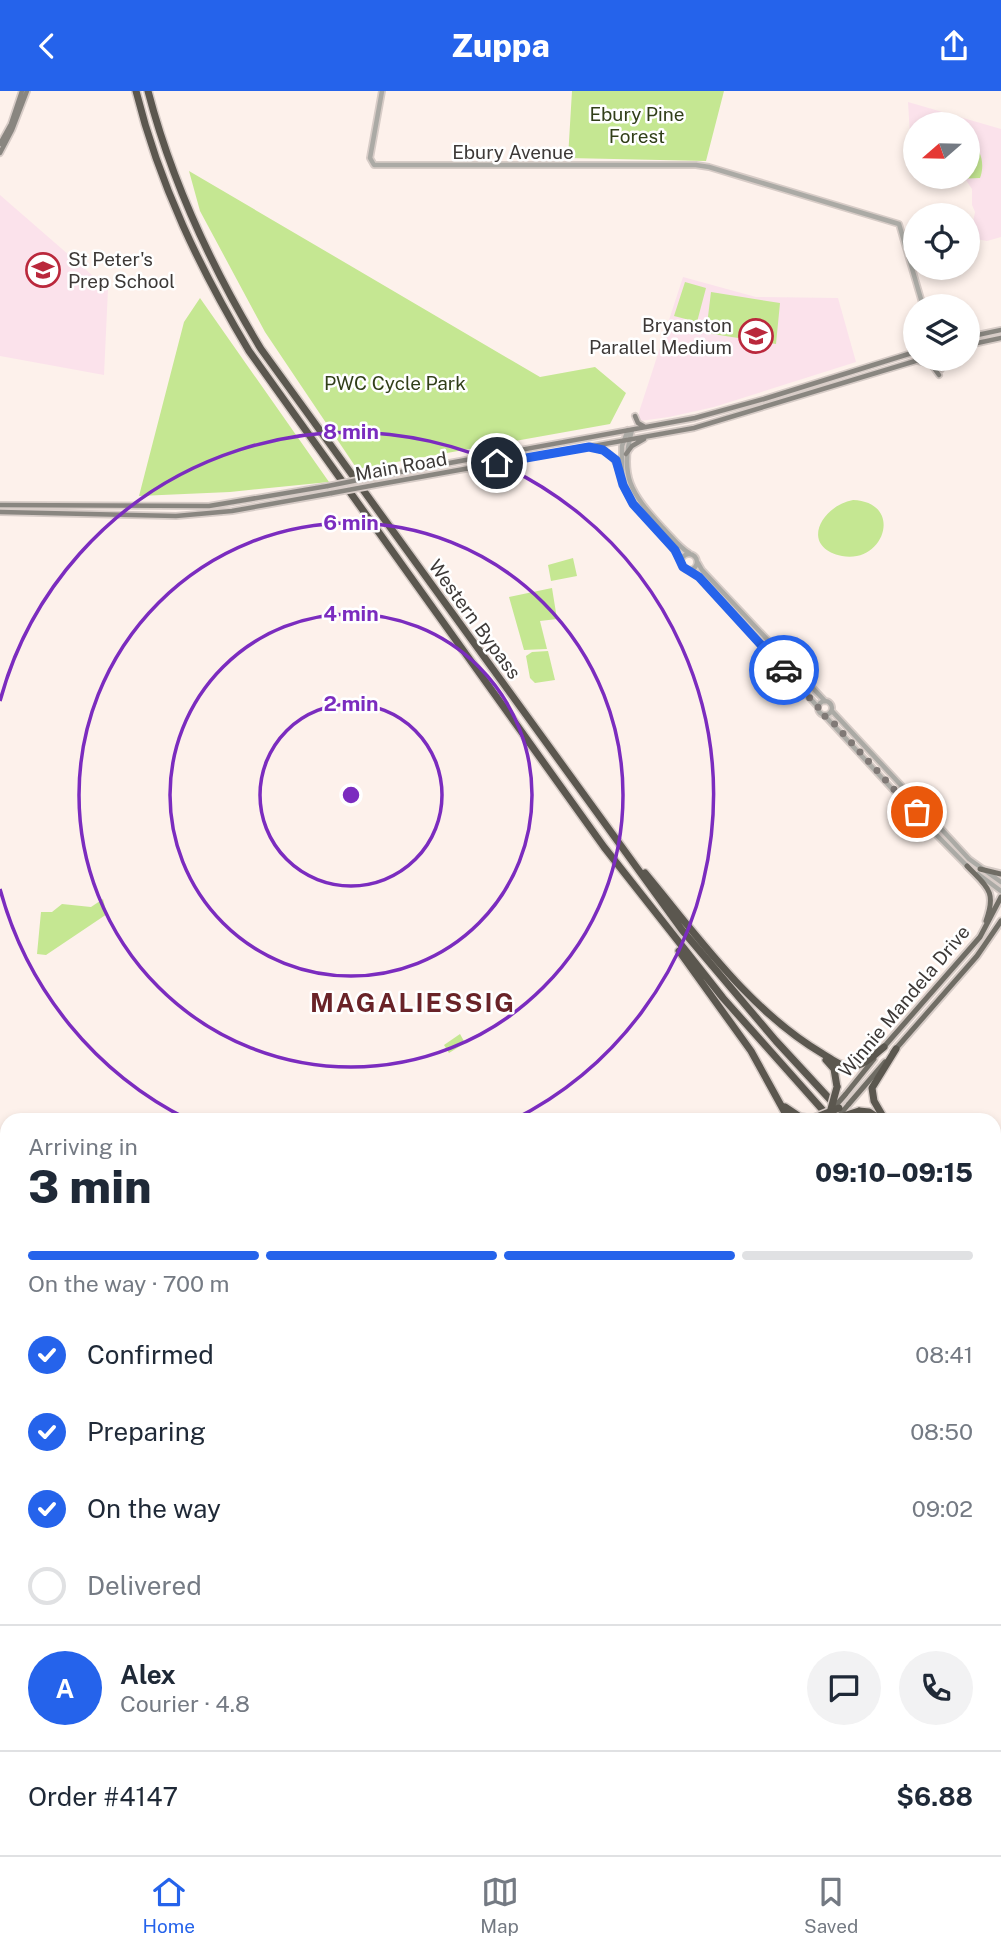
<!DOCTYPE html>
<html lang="en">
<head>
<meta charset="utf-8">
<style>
  :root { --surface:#fff; --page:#f2f2f3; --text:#1f2937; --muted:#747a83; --line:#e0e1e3; --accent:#2563eb }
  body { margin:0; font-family:"Public Sans",sans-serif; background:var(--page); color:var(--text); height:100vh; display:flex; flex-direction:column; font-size:26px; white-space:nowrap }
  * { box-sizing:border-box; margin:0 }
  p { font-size:23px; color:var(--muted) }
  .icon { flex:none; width:38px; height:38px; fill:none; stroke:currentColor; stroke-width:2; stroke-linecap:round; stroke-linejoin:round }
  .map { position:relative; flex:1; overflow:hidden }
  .drawer { position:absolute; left:0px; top:1022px; width:1001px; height:742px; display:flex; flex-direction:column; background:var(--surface); border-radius:21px 21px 0 0; box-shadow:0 4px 10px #0003 }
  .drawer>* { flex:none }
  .needle { width:46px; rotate:250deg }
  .controls { position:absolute; left:903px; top:21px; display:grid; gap:14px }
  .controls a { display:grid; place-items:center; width:77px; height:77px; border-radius:50%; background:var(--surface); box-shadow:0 4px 10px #0003; font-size:35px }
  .pin { position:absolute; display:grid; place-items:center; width:60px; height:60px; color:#fff; margin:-30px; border:4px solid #fff; border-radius:50%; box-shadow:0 2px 7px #0007 }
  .courier { position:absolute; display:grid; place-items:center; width:70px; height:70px; margin:-35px; border:5px solid #2563eb; border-radius:50%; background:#fff; color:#222; box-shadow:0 2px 9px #0007 }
  .head em { font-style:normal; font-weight:800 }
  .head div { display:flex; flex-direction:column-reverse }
  .head { display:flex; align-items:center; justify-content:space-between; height:119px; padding:0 28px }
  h1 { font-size:46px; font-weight:800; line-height:52px }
  .bar { display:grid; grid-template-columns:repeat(4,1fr); gap:10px 7px; align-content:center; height:84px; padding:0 28px }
  .bar i { height:9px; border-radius:5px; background:var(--line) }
  .bar .selected { background:var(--accent) }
  .bar p { grid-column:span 4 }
  .line { display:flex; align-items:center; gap:18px; padding:0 28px; border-top:2px solid var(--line) }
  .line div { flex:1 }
  .round { display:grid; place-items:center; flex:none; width:74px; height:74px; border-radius:37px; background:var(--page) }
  ol { padding:0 28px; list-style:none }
  li { display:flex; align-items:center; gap:21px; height:77px }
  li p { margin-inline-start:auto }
  li .icon { padding:7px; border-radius:50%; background:var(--accent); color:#fff; stroke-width:4 }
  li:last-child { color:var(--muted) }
  li i { width:38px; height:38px; border:4px solid var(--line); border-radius:50% }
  header { display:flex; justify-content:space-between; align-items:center; height:91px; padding:0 28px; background:var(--accent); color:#fff; font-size:32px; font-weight:800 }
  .tabs { display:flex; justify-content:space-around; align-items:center; height:98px; border-top:2px solid var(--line); background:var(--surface); font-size:19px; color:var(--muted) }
  .tabs a { display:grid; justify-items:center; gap:4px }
  .tabs .selected { color:var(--accent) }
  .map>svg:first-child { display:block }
  .education { fill:#fbe2eb }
  .green { fill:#c5e792 }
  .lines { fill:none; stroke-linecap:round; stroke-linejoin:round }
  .tertiary-casing { stroke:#d7ccc7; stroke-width:8 }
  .secondary-casing { stroke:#d7ccc7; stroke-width:8 }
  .primary-casing { stroke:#d7ccc7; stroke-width:9 }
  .motorway-casing { stroke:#d7ccc7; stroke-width:10 }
  .tertiary { stroke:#abaaa5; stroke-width:4.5 }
  .secondary { stroke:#898680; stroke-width:4.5 }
  .primary { stroke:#706d65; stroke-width:5 }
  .motorway { stroke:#5b574f; stroke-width:7 }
  .secondary-bridge-casing { stroke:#d7ccc7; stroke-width:8; stroke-linecap:butt }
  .primary-bridge-casing { stroke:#d7ccc7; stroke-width:9; stroke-linecap:butt }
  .motorway-bridge-casing { stroke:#d7ccc7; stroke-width:10; stroke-linecap:butt }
  .secondary-bridge { stroke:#898680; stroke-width:4.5 }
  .primary-bridge { stroke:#706d65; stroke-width:5 }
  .motorway-bridge { stroke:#5b574f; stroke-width:7 }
  .done { stroke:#807976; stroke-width:7; stroke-dasharray:0 12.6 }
  .route { stroke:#2563eb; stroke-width:9 }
  .ring { fill:none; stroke:#7b2cbf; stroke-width:3.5 }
  .labels { text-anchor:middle; stroke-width:5; stroke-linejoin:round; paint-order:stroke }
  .park-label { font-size:19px; fill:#313f19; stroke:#fff }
  .street-label { font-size:19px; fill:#3d3937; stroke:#fff }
  .poi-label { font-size:19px; fill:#3d3937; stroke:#fff; text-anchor:start }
  .district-label { font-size:26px; font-weight:bold; letter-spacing:2px; fill:#692328; stroke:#fff }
  .centre { fill:#7b2cbf; stroke:#fff; stroke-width:3.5 }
  .ring-label { font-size:21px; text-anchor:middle; font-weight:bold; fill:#7b2cbf; stroke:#fff; stroke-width:5; stroke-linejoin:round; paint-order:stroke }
</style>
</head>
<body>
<header><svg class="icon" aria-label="back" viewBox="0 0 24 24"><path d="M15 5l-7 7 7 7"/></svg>Zuppa<svg class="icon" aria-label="share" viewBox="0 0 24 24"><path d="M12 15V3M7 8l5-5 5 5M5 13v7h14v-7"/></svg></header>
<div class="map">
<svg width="1001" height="1764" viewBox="0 0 1001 1764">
  <rect width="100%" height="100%" fill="#fdf1eb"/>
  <path class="education" d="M908,11l93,27v108l-14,4 -17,-3 5,-26 -3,-7v-16l-6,-9 -40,5 1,-8h41v-53h-53v26l-4,1z
    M0,104l108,94 -4,86 -104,-19z
    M683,186l73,20 82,1 18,64 -142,45 -45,10 -29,4 -2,-3 2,-9z
    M200,1757h153l-17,7h-132z"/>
  <path class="green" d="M572,0h152l-18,70 -138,-3z
    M968,52c14,4 17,22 12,35l-50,2 -2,-3h40z
    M189,80l351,206 55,-10 31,26 -16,31 -253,45 -92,-137 -65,-121z
    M685,191l21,6 -9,34 -23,-6z
    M711,201l69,11 -4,41 -70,-11z
    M200,207l129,184 -99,10 -91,4 45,-174z
    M853,409c51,2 32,64 -11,56 -43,-9 -21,-50 11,-56z
    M573,467l4,18 -26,5 -3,-16z
    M552,497l5,31 -17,2 7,28 -23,1 -15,-53z
    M548,560l7,29 -20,3 -5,-5 -4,-22 6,-4z
    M103,808l4,15 -61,41 -9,-1 4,-42h11l10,-8 29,3z
    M460,943l5,9 -16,10 -5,-8z
    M0,1453l7,5v30l-7,18z
    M209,1757h124l-17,7h-103z
    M472,1757h60l2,7h-80z"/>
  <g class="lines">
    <g class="tertiary-casing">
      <path id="tertiary" d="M382,0l-12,67 4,7h322l13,2 190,57 24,82
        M632,339c-13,46 -1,63 30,97 9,9 17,20 27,26
        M622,385v-30l6,-16
        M623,393c12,31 43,49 58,77
        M681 471a8 8 0 1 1 16 0a8 8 0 1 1-16 0Z
        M698,472l4,7 123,131
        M690,479l9,7 119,130
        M818 617a7 7 0 1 1 14 0a7 7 0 1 1-14 0Z
        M832,620l81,87
        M825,625l81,88
        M907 714a7 7 0 1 1 14 0a7 7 0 1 1-14 0Z
        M921,716l48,52 32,23
        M915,722l53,54
        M978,783l23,17
        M0,1137h7
        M0,1146l7,-2
        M906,1757l10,7"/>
    </g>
    <g class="secondary-casing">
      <path id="secondary" d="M0,53l11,-20 11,-33
        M0,62l12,-23 15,-39
        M968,246l33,-7
        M968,254l33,-7
        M918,270l13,3 8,11
        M941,278l1,-10
        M635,325l3,7 7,4
        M595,357c21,4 23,18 28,37
        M626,363l6,-8 12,-7
        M373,386l322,-59 69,-19 151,-47
        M375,394l319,-57 228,-69
        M0,414l209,1 119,-20
        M0,421l176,4 56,-5 100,-18
        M0,1569l7,-3
        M0,1586l7,-3
        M0,1591l7,-4"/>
    </g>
    <g class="primary-casing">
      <path id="primary" d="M967,775c20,21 30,25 19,55
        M980,778l21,5
        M882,958l98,-112 21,-40
        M893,961l84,-96 24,-35
        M845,1004l29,-36
        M848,1014l37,-43"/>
    </g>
    <g class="motorway-casing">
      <path id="motorway" d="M136,0c23,93 64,178 113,260l355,496 119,151 105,118
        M148,0c24,92 64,177 113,258l421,581 94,111 73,79
        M645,782c54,65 105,138 178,181 9,5 17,13 29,12 13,0 23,-12 32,-19
        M679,860l72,100 38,69
        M826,969l8,9 3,18
        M785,1016l15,10 12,2
        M859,1020l10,1 12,8
        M885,1029l-11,-19 -2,-13 24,-39
        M994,1173l7,7
        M994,1198l7,7"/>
    </g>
    <use href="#tertiary" class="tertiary"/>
    <use href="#secondary" class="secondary"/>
    <use href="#primary" class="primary"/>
    <use href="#motorway" class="motorway"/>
    <g class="secondary-bridge-casing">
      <path id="secondary-bridge" d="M328,395l45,-9
        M332,402l43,-8"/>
    </g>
    <g class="primary-bridge-casing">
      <path id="primary-bridge" d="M837,1027l11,-13
        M823,1029l22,-25"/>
    </g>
    <g class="motorway-bridge-casing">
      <path id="motorway-bridge" d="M812,1028l27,-11
        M828,1029l9,-33
        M831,1029l28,-9"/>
    </g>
    <use href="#secondary-bridge" class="secondary-bridge"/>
    <use href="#primary-bridge" class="primary-bridge"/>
    <use href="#motorway-bridge" class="motorway-bridge"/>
  </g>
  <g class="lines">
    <path class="done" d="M784,579l34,37 2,7 9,4 73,80 7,13 8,1"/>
    <path class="route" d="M497,372l92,-16 14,3 13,10 7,25 10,19 42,46 8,17 16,10 85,93"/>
  </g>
  <g class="ring">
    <circle cx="351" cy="704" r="91"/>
    <circle cx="351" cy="704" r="181"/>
    <circle cx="351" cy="704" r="272"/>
    <path d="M189 1029A363 363 0 0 1 0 798M0 610A363 363 0 1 1 513 1029"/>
  </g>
  <defs>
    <g id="school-ring" transform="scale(1.75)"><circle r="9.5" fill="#fff" stroke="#ba283c" stroke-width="1.5"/><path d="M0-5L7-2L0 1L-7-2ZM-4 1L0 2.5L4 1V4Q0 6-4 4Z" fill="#ba283c"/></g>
  </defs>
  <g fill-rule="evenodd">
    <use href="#school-ring" x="43" y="179"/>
    <use href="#school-ring" x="756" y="245"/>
  </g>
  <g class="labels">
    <g class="park-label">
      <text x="637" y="30">Ebury Pine<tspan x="637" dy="22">Forest</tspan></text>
      <text x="395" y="299">PWC Cycle Park</text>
    </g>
    <g class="street-label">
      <text x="513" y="68">Ebury Avenue</text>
      <text transform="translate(401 375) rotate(-10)" y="7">Main Road</text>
      <text transform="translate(475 528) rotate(54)" y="7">Western Bypass</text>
      <text transform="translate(904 910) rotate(-50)" y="7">Winnie Mandela Drive</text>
    </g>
    <g class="poi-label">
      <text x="68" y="175">St Peter's<tspan x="68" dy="22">Prep School</tspan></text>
      <text x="732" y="241" text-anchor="end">Bryanston<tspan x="732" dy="22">Parallel Medium</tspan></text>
    </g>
    <g class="district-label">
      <text x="413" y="921">MAGALIESSIG</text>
    </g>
  </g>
  <circle cx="351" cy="704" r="10" class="centre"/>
  <g class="ring-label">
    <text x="351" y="348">8 min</text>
    <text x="351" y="439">6 min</text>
    <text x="351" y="530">4 min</text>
    <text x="351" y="620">2 min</text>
  </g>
</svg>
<div class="controls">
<a><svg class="needle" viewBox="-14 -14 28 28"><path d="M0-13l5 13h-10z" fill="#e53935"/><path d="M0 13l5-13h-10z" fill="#747a83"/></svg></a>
<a><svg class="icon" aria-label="locate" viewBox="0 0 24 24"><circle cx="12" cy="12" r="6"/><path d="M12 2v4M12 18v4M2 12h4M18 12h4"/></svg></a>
<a><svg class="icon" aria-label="layers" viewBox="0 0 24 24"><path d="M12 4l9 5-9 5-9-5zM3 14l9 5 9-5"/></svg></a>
</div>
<div class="pin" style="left:917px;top:721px;background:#ea580c"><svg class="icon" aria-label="bag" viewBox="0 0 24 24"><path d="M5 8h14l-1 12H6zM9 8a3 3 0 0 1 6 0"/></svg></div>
<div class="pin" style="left:497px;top:372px;background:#1f2937"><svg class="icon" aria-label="home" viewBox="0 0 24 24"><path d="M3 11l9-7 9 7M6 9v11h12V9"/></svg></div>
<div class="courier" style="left:784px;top:579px"><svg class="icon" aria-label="car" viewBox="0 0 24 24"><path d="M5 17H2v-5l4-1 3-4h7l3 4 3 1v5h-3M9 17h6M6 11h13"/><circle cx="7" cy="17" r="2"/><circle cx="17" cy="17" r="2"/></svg></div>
<section class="drawer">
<div class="head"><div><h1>3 min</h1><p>Arriving in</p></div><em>09:10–09:15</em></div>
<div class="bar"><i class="selected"></i><i class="selected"></i><i class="selected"></i><i></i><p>On the way · 700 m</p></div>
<ol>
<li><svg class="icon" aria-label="check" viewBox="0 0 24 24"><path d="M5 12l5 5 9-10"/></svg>Confirmed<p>08:41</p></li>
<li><svg class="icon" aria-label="check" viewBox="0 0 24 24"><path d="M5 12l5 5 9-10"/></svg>Preparing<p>08:50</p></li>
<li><svg class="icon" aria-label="check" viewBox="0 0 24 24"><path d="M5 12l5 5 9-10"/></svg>On the way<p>09:02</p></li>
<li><i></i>Delivered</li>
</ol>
<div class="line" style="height:126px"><b class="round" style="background:var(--accent);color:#fff">A</b><div><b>Alex</b><p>Courier · 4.8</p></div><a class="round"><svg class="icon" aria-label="chat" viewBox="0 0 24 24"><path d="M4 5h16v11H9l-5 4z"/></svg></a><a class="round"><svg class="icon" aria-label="phone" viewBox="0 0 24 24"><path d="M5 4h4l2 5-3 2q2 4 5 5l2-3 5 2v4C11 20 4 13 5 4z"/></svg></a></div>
<div class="line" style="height:91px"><div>Order #4147</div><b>$6.88</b></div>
</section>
</div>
<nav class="tabs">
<a class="selected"><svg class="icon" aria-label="home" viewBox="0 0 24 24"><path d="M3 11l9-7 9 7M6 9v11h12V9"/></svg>Home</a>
<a><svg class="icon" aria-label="map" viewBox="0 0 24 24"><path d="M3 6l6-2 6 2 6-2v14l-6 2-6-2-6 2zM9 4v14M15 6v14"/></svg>Map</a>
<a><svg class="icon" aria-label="saved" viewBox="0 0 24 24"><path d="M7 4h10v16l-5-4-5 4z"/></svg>Saved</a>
</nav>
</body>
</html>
